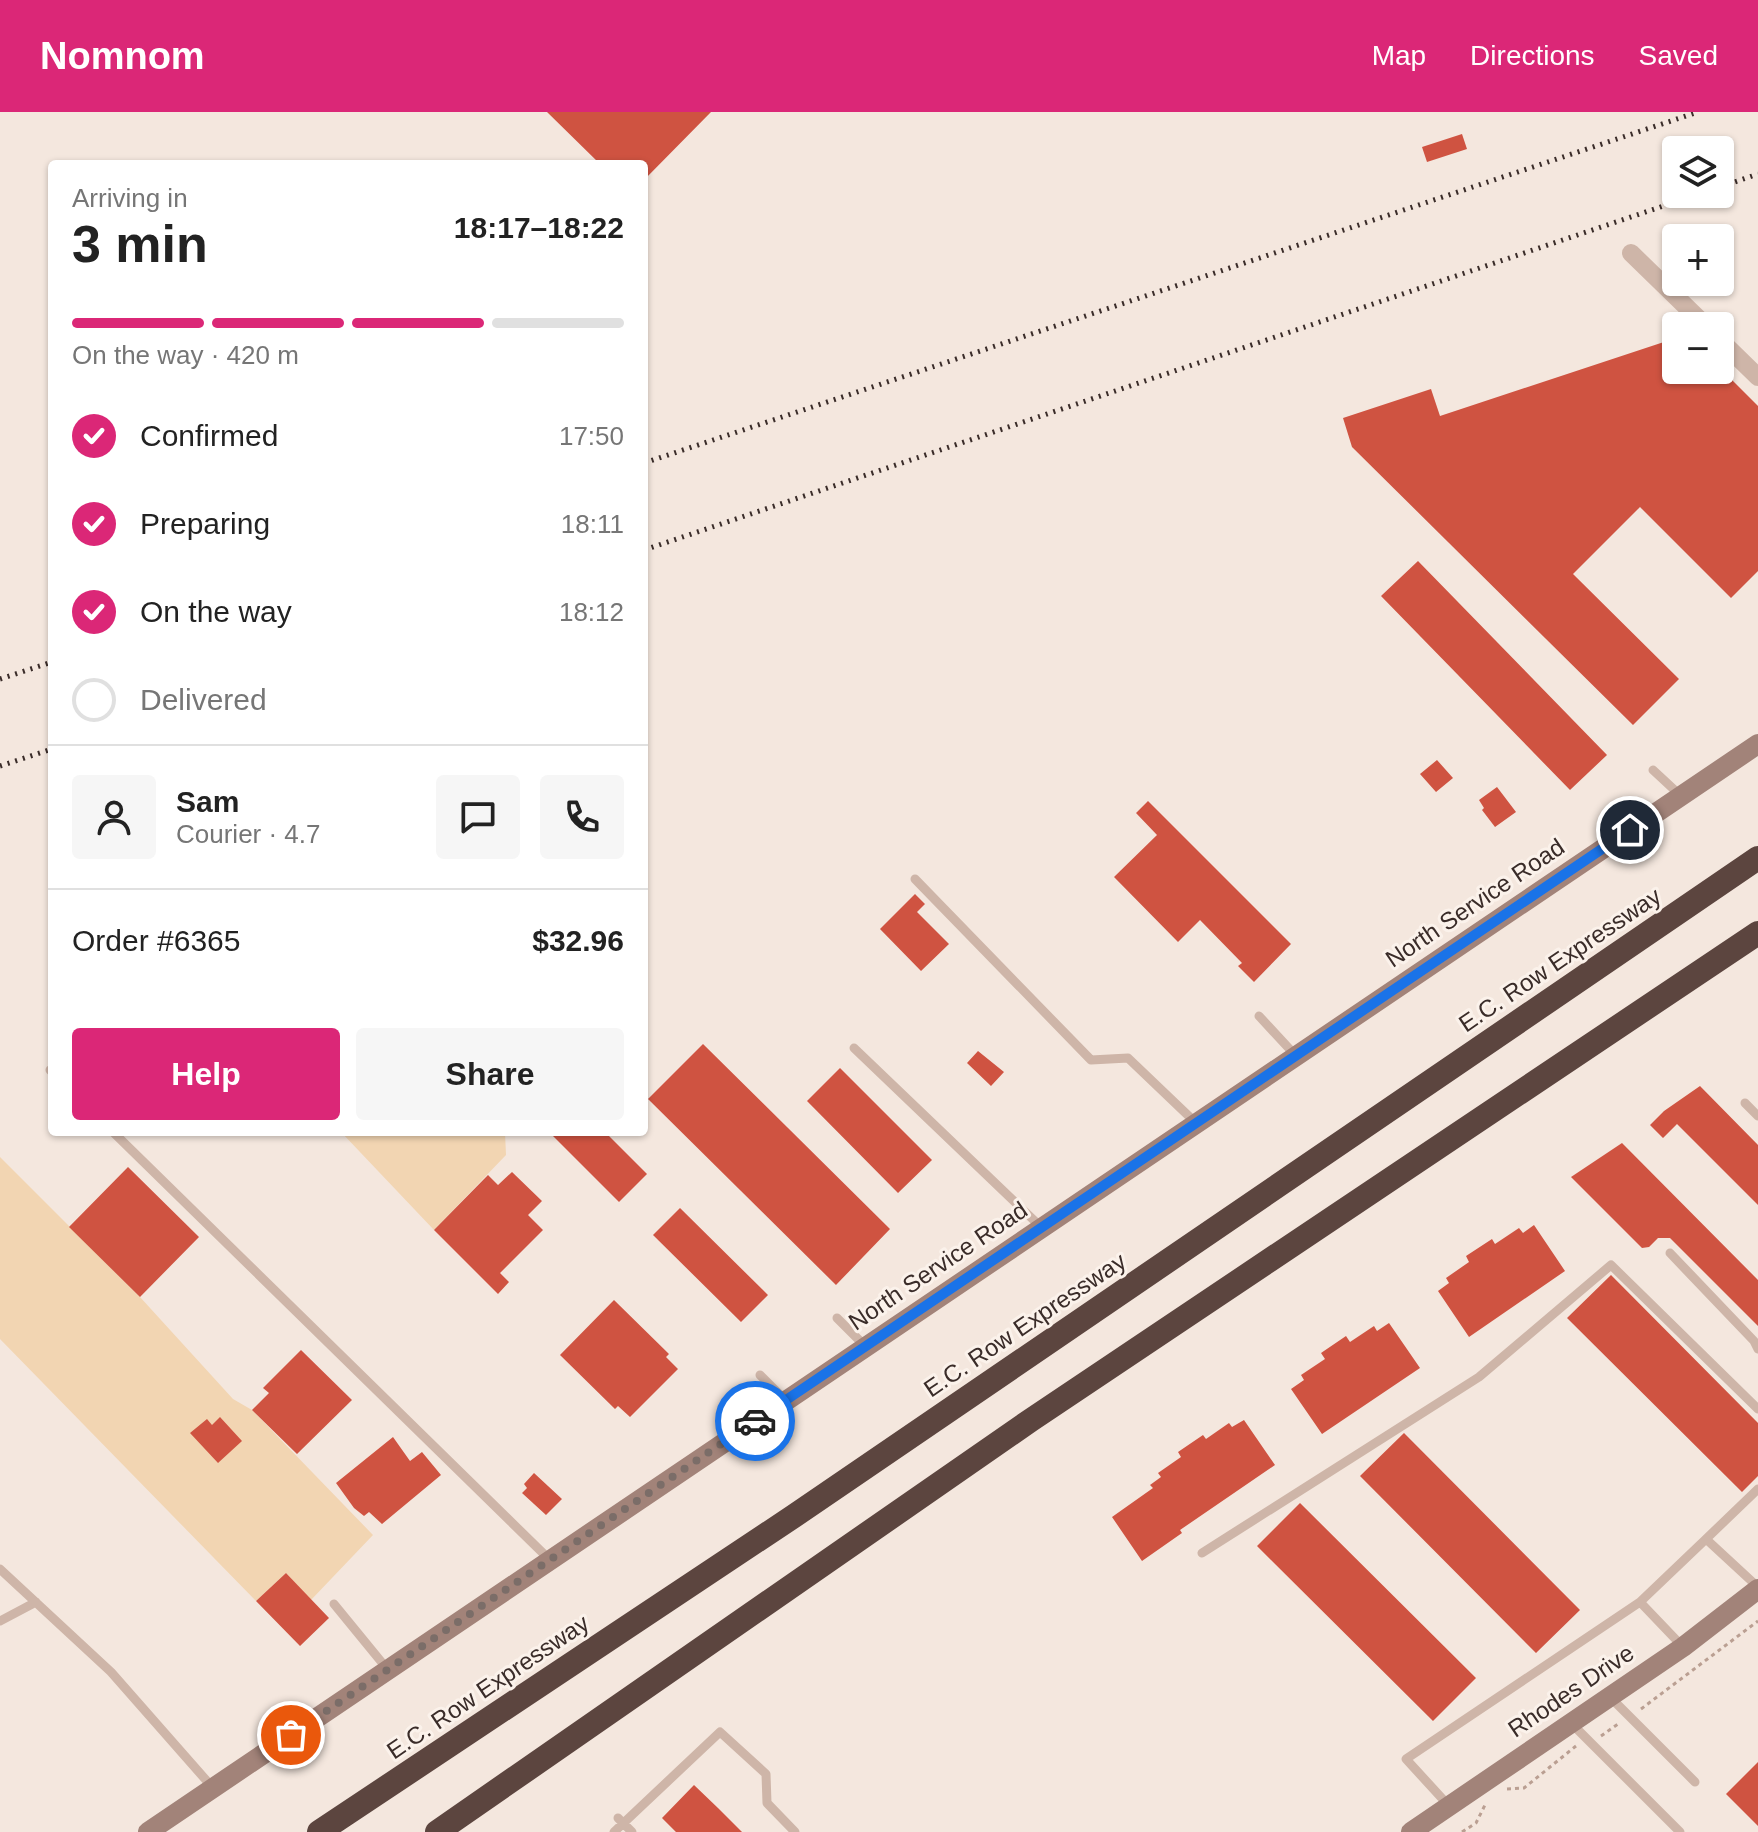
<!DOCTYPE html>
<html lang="en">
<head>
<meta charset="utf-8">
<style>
  :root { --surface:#fff; --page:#f6f6f6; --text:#222; --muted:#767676; --line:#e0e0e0; --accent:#db2777 }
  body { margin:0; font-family:Helvetica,sans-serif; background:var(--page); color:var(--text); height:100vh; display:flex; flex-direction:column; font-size:30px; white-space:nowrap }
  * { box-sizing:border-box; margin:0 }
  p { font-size:26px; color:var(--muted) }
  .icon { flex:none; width:44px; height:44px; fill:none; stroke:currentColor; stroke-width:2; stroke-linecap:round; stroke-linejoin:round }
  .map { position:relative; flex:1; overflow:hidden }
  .drawer { position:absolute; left:48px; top:48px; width:600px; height:976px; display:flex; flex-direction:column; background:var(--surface); border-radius:8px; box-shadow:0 2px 6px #0004 }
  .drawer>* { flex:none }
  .buttons { position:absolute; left:1662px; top:24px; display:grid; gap:16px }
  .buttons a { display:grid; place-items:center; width:72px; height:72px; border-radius:8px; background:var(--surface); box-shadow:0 2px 6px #0004; font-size:40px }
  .pin { position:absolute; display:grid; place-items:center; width:68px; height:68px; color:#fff; margin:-34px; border:4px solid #fff; border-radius:50%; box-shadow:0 2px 8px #0007 }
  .courier { position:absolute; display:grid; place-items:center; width:80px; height:80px; margin:-40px; border:6px solid #1a73e8; border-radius:50%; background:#fff; color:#222; box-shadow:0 2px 10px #0007 }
  .overview em { font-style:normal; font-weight:800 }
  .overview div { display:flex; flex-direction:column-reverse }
  .overview { display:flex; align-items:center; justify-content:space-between; height:136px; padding:0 24px }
  h1 { font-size:52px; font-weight:800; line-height:60px }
  .bar { display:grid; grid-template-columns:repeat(4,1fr); gap:12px 8px; align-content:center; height:96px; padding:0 24px }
  .bar i { height:10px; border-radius:6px; background:var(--line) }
  .bar .active { background:var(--accent) }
  .bar p { grid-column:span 4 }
  .line { display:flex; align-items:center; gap:20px; padding:0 24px; border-top:2px solid var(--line) }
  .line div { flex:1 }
  .round { display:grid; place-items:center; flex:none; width:84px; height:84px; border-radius:8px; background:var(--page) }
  ol { padding:0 24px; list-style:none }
  li { display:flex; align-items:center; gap:24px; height:88px }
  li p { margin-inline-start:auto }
  li .icon { padding:8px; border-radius:50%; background:var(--accent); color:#fff; stroke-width:4 }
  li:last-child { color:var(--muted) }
  li i { width:44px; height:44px; border:4px solid var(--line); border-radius:50% }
  .button { display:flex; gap:16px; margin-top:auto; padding:16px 24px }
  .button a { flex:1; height:92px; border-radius:8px; background:var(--accent); color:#fff; font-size:32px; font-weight:800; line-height:92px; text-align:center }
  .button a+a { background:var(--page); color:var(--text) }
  header { display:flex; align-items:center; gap:48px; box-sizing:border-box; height:112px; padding:0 40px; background:var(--accent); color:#fff }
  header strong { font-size:38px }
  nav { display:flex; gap:44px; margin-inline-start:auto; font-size:28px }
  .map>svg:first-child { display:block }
  .sand { fill:#f2d5b2 }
  .building { fill:#cf5341 }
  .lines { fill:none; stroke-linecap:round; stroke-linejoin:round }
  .path { stroke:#ba9f92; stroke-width:3; stroke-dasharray:4 4; stroke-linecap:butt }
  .lane { stroke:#ceb5a8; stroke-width:9 }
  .street { stroke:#ceb5a8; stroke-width:18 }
  .secondary { stroke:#a28379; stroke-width:20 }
  .highway { stroke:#5c453f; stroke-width:24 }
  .rail { stroke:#3a2c29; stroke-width:5; stroke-dasharray:2 6; stroke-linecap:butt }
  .done { stroke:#7b6d68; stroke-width:8; stroke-dasharray:0 14.4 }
  .route { stroke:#1a73e8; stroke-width:10 }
  .labels { text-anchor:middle; stroke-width:6; stroke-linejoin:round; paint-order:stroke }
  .street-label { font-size:24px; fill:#3a2c29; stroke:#fbf2eb }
</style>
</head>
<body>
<header>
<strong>Nomnom</strong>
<nav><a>Map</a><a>Directions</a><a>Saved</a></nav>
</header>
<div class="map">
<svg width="1758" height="1720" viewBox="0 0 1758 1720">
  <rect width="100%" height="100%" fill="#f4e7de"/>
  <path class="sand" d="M341,1020h164l1,23 -72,75z
    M0,1045l140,140 93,102 19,11 121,125 -62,65 -25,-27 -30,28 -256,-262z"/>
  <path class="building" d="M547,0h164l-67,68v-16h-44z
    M1462,22l5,15 -40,13 -5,-15z
    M1676,226v32h46l36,36v165l-27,27 -91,-91 -67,67 106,105 -46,46 -281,-278 -9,-29 88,-29 9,27z
    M1418,449l189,194 -37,35 -189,-194z
    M1437,648l16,18 -17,14 -16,-18z
    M1497,675l19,25 -21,15 -13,-17 2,-2 -5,-8z
    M1148,689l143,143 -37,38 -16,-16 4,-3 -42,-43 -22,22 -64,-65 43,-42 -21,-22z
    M915,782l10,10 -8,8 32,32 -28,27 -41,-42z
    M703,932l187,185 -54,56 -188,-186z
    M978,939l26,21 -13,14 -24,-23z
    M840,956l92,92 -34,33 -91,-92z
    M1700,974l58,59v60l-81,-81 -14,14 -13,-13 14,-14z
    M549,1020h56l42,42 -28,28z
    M1622,1031l136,137v46l-88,-88h-12l-9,9 -7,1 -71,-71z
    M128,1055l71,70 -59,60 -71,-70z
    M512,1060l30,29 -14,14 15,15 -43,43 9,9 -11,12 -64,-64 54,-55 10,10z
    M680,1096l88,87 -27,27 -88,-87z
    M1534,1113l31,46 -96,66 -31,-46 11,-8 -3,-5 23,-16 -3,-6 26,-17 3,5 24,-16 4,5z
    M1611,1163l147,148v53l-16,16 -175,-174z
    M614,1188l55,54 -3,3 12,12 -48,48 -12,-11 -3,3 -55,-54z
    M1389,1211l31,45 -98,66 -31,-45 13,-9 -3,-5 24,-16 -4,-6 25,-17 4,6 24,-16 3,5z
    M301,1238l51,50 -55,54 -45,-44 17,-17 -6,-5z
    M220,1305l22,24 -24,22 -28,-30 17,-14 5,6z
    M1244,1308l31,45 -95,65 2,3 -40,28 -30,-44 41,-29 -3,-3 11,-8 -3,-4 23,-16 -3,-5 25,-17 3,4 23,-16 3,4z
    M1404,1321l176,177 -44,43 -176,-177z
    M393,1325l17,24 12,-9 19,23 -59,49 -13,-12 -5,4 -10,-8 -18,-25z
    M534,1361l28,26 -16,16 -24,-22 5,-5 -3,-4z
    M1300,1391l176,175 -43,43 -176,-175z
    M286,1461l43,45 -29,28 -44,-45z
    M1758,1650v64l-32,-32z
    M694,1673l24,23 24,24h-66l-14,-14z"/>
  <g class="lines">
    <path class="path" d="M1641,1597l117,-88
      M1601,1624l17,-12
      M1507,1677l17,-1 52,-42
      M1462,1720l14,-9 9,-18"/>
    <path class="lane" d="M1653,658l28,26
      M915,767l176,181 37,-2 68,65
      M1259,904l37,40
      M854,936l188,180
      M50,958l2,2
      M1745,991l13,13
      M113,1020l437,428
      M1670,1141l84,88 4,8
      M837,1206l29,29
      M760,1263l26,26
      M1706,1427l52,-50
      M1202,1441l277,-176 132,-112 147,144
      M0,1457l111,103 102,116
      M1640,1490l43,45
      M334,1492l54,66
      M0,1509l36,-19
      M1610,1585l85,85
      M1571,1611l109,109
      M1449,1694l-43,-47 234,-157 66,-63 52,48
      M618,1706l14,14
      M614,1720l106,-100 46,42 1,29 28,29"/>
    <path class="street" d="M1631,141l75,73
      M1720,228l38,37"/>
    <path class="secondary" d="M148,1720l1610,-1088
      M1411,1720l272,-185 75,-58"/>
    <path class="highway" d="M319,1720l475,-316 964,-658
      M437,1720l594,-412 727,-487"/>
    <path class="rail" d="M1720,75l38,-13
      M644,351l1054,-351
      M644,438l1055,-356
      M0,567l52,-17
      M0,654l52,-17"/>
  </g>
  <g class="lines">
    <path class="done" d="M291,1623l464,-314"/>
    <path class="route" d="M755,1309l875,-591"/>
  </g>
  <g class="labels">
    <g class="street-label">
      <text transform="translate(1475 791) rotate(-34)" y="8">North Service Road</text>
      <text transform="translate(1560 848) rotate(-34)" y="8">E.C. Row Expressway</text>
      <text transform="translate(938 1154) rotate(-34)" y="8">North Service Road</text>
      <text transform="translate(1025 1213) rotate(-34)" y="8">E.C. Row Expressway</text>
      <text transform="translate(488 1575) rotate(-34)" y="8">E.C. Row Expressway</text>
      <text transform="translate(1571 1579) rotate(-34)" y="8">Rhodes Drive</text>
    </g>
  </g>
</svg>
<div class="buttons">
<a><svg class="icon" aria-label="layers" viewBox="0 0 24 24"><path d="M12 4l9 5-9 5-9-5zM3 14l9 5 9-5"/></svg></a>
<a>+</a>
<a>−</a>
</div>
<div class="pin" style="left:291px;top:1623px;background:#ea580c"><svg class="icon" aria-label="bag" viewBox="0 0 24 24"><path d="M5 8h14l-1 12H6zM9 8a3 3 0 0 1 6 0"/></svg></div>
<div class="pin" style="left:1630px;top:718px;background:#1f2937"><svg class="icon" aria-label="home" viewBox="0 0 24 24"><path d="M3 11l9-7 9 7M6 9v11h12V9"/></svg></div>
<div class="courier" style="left:755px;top:1309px"><svg class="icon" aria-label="car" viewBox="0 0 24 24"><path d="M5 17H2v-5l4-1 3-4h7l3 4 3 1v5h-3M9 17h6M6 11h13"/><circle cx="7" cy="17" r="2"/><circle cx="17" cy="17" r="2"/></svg></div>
<section class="drawer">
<div class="overview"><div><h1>3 min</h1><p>Arriving in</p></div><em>18:17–18:22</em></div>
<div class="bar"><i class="active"></i><i class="active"></i><i class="active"></i><i></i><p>On the way · 420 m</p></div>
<ol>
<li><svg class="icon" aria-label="check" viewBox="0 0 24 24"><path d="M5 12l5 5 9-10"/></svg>Confirmed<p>17:50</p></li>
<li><svg class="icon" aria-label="check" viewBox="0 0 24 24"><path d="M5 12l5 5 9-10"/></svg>Preparing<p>18:11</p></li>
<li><svg class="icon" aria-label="check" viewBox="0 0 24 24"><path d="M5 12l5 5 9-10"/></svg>On the way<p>18:12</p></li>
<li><i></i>Delivered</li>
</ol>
<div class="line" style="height:144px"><a class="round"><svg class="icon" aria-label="person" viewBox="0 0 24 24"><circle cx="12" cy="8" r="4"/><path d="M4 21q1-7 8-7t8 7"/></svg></a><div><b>Sam</b><p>Courier · 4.7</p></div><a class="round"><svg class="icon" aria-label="chat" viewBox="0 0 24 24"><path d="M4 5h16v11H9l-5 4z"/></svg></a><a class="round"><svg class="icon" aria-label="phone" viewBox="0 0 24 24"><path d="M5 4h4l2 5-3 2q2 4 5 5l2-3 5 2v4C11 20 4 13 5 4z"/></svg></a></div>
<div class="line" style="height:104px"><div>Order #6365</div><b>$32.96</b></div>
<div class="button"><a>Help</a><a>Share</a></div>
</section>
</div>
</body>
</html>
